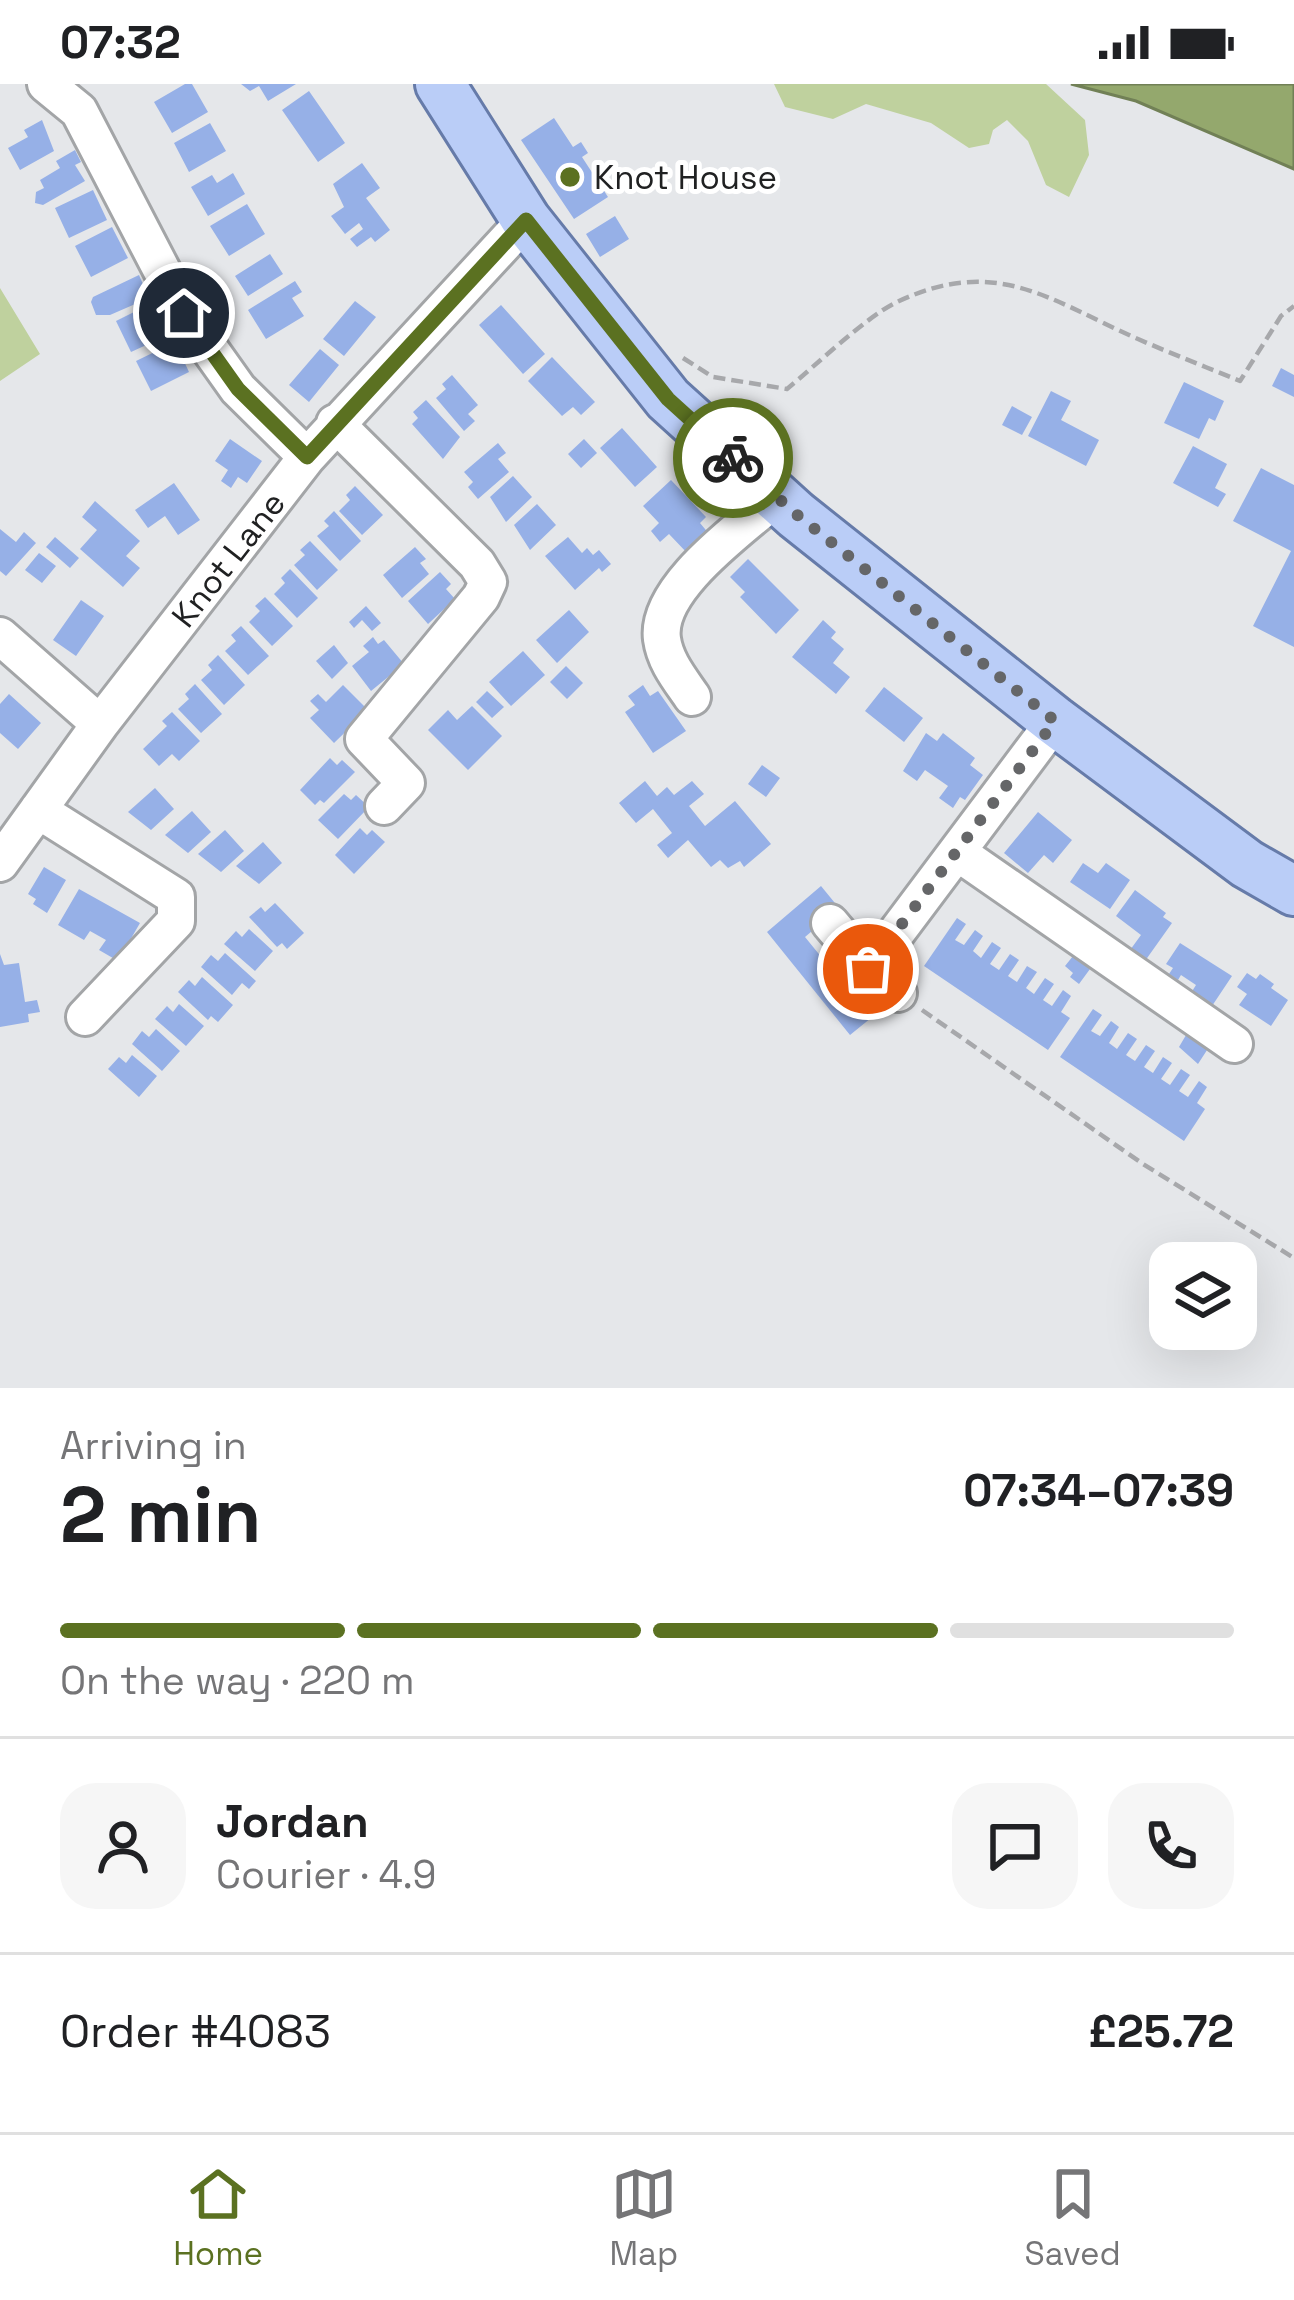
<!DOCTYPE html>
<html lang="en">
<head>
<meta charset="utf-8">
<style>
  :root { --surface:#fff; --page:#f6f6f6; --text:#202124; --muted:#757577; --line:#e0e0e0; --accent:#5b7121 }
  body { margin:0; font-family:"Space Grotesk",sans-serif; background:var(--page); color:var(--text); height:100vh; display:flex; flex-direction:column; font-size:45px; white-space:nowrap }
  * { box-sizing:border-box; margin:0 }
  p { font-size:39px; color:var(--muted) }
  .icon { flex:none; width:66px; height:66px; fill:none; stroke:currentColor; stroke-width:2; stroke-linecap:round; stroke-linejoin:round }
  .map { position:relative; height:1304px; overflow:hidden }
  .details { display:flex; flex-direction:column; background:var(--surface); flex:1 }
  .details>* { flex:none }
  .fabs { position:absolute; left:1149px; top:1158px; display:grid; gap:24px }
  .fabs a { display:grid; place-items:center; width:108px; height:108px; border-radius:24px; background:var(--surface); box-shadow:0 12px 48px #0002; font-size:60px }
  .pin { position:absolute; display:grid; place-items:center; width:102px; height:102px; color:#fff; margin:-51px; border:6px solid #fff; border-radius:50%; box-shadow:0 3px 12px #0007 }
  .courier { position:absolute; display:grid; place-items:center; width:120px; height:120px; margin:-60px; border:9px solid #5b7121; border-radius:50%; background:#fff; color:#222; box-shadow:0 3px 15px #0007 }
  .head em { font-style:normal; font-weight:700 }
  .head div { display:flex; flex-direction:column-reverse }
  .head { display:flex; align-items:center; justify-content:space-between; height:204px; padding:0 60px }
  h1 { font-size:78px; font-weight:700; line-height:90px }
  .bar { display:grid; grid-template-columns:repeat(4,1fr); gap:18px 12px; align-content:center; height:144px; padding:0 60px }
  .bar i { height:15px; border-radius:9px; background:var(--line) }
  .bar .current { background:var(--accent) }
  .bar p { grid-column:span 4 }
  .line { display:flex; align-items:center; gap:30px; padding:0 60px; border-top:3px solid var(--line) }
  .line div { flex:1 }
  .round { display:grid; place-items:center; flex:none; width:126px; height:126px; border-radius:36px; background:var(--page) }
  .status { display:flex; justify-content:space-between; align-items:center; height:84px; padding:0 60px; background:var(--surface); direction:ltr }
  .status svg { height:33px; fill:currentColor }
  .dock { display:flex; justify-content:space-around; align-items:center; height:168px; border-top:3px solid var(--line); background:var(--surface); font-size:33px; color:var(--muted) }
  .dock a { display:grid; justify-items:center; gap:6px }
  .dock .current { color:var(--accent) }
  .map>svg:first-child { display:block }
  .green { fill:#bfd19e }
  .water { fill:#94a86d; stroke:#718056; stroke-width:3 }
  .building { fill:#96b0e7 }
  .lines { fill:none; stroke-linecap:round; stroke-linejoin:round }
  .minor-casing { stroke:#a3a5a7; stroke-width:42 }
  .major-casing { stroke:#667ba9; stroke-width:54 }
  .path { stroke:#a7a8ab; stroke-width:4.5; stroke-dasharray:12 6; stroke-linecap:butt }
  .minor { stroke:#fff; stroke-width:36 }
  .major { stroke:#bacdf7; stroke-width:48 }
  .done { stroke:#656668; stroke-width:12; stroke-dasharray:0 21.6 }
  .route { stroke:#5b7121; stroke-width:15 }
  .poi-dot { fill:#5b7121; stroke:#fff; stroke-width:4.5 }
  .labels { text-anchor:middle; stroke-width:10; stroke-linejoin:round; paint-order:stroke }
  .poi-label { font-size:33px; fill:#202122; stroke:#fff; text-anchor:start }
  .street-label { font-size:33px; fill:#202122; stroke:#fff }
</style>
</head>
<body>
<div class="status"><b>07:32</b><svg viewBox="0 0 49 12"><path d="M0 12V9h3v3zM5 12V6h3v6zM10 12V3h3v9zM15 12V0h3v12zM26 1h20v11H26zM47 4h2v5h-2z"/></svg></div>
<div class="map">
<svg width="1294" height="1304" viewBox="0 0 1294 1304">
  <rect width="100%" height="100%" fill="#e5e7ea"/>
  <path class="green" d="M774,0h272l39,36 4,35 -20,42 -23,-12 -18,-44 -21,-21 -14,10 -4,14 -20,4 -38,-25 -65,-19 -33,15 -48,-12z
    M0,204l40,66 -40,27z"/>
  <path class="water" d="M1071,0h223v85l-158,-68z"/>
  <path class="building" d="M185,0h7l16,28 -36,21 -18,-31z
    M241,0h55l-28,17 -9,-15 -9,5z
    M309,7l36,52 -27,19 -36,-52z
    M554,34l19,29 8,-5 7,11 -6,4 26,40 -34,22 -53,-79z
    M42,36l12,31 -34,19 -12,-22 20,-11 -4,-7z
    M210,39l16,28 -37,21 -15,-29z
    M75,66l6,12 -6,3 10,16 -42,24 -8,-2 1,-11 8,-4 -4,-8 20,-12 -4,-7z
    M362,79l18,25 -14,10 24,32 -15,12 -4,-5 -14,10 -7,-8 13,-10 -4,-6 -14,11 -14,-18 13,-9 -11,-23z
    M233,89l12,21 -37,22 -17,-29 21,-12 5,8z
    M93,106l14,30 -38,18 -14,-30z
    M247,120l18,30 -36,22 -19,-30z
    M615,132l14,23 -29,18 -14,-23z
    M112,143l16,31 -37,19 -16,-31z
    M270,170l13,20 -35,22 -13,-20z
    M139,191l10,23 -39,17h-14l-5,-13 2,-5z
    M295,197l7,11 -10,6 12,18 -38,23 -18,-29z
    M355,217l21,16 -32,39 -21,-17z
    M150,220l16,32 -35,16 -15,-31z
    M501,221l44,49 -22,20 -44,-49z
    M175,258l14,30 -38,19 -15,-30z
    M320,265l19,16 -30,37 -20,-17z
    M552,273l43,45 -14,13 -8,-8 -11,9 -34,-35z
    M1281,284l13,7v22l-22,-11z
    M452,291l26,30 -10,9 7,7 -11,10 -28,-33 10,-9 -4,-5z
    M1184,298l40,19 -9,20 -6,-3 -10,21 -35,-16z
    M1051,307l20,10 -10,19 38,20 -13,26 -58,-30z
    M426,316l34,37 -17,22 -31,-35 6,-6 -5,-6z
    M1012,322l20,11 -10,18 -20,-10z
    M622,344l35,39 -22,20 -35,-39z
    M230,355l32,22 -15,22 -9,-6 -7,11 -10,-7 7,-11 -13,-9z
    M584,355l13,14 -16,15 -13,-14z
    M498,359l8,10 -8,6 11,13 -31,27 -10,-12 5,-5 -9,-10z
    M1193,362l34,18 -12,24 11,6 -8,13 -45,-24z
    M1261,384l33,17v162l-41,-21 38,-75 -58,-30z
    M513,392l19,21 -26,25 -16,-25z
    M671,396l35,37 -6,6 10,12 -21,20 -20,-21 -9,8 -9,-11 8,-8 -16,-17z
    M174,399l26,37 -22,15 -13,-19 -17,12 -13,-18z
    M355,402l28,29 -21,20 -23,-24 11,-11 -4,-5z
    M95,417l45,40 -14,15 14,12 -17,19 -43,-38 17,-19 -15,-13z
    M537,420l19,21 -26,25 -16,-25z
    M334,427l27,30 -21,20 -23,-25 12,-10 -5,-5z
    M0,445l16,13 8,-10 12,11 -30,33 -6,-5z
    M55,453l24,21 -9,10 -24,-21z
    M568,453l14,16 5,-5 6,7 6,-5 12,14 -9,8 -3,-4 -24,22 -30,-34z
    M310,457l28,29 -21,20 -23,-25 11,-10 -5,-5z
    M415,463l11,12 -6,4 9,11 -27,24 -19,-23z
    M39,469l17,13 -14,17 -17,-13z
    M748,475l51,51 -23,24 -36,-37 5,-5 -15,-15z
    M290,485l28,29 -21,20 -23,-24 11,-11 -4,-5z
    M440,488l11,12 -5,5 9,10 -27,25 -20,-23z
    M265,513l28,29 -21,20 -23,-24 11,-11 -5,-5z
    M81,516l23,16 -28,40 -23,-16z
    M366,522l15,17 -9,8 -10,-11 -8,8 -5,-6z
    M569,526l20,22 -32,31 -21,-23z
    M823,536l13,12 -5,6 13,11 -11,14 17,14 -14,17 -44,-37z
    M241,542l28,30 -21,19 -23,-24 11,-10 -5,-6z
    M373,553l5,7 6,-4 20,24 -33,27 -19,-25 17,-14 -6,-6z
    M334,561l14,18 -16,16 -16,-18z
    M523,567l22,24 -34,31 -22,-24z
    M218,571l27,30 -21,20 -23,-25 11,-10 -4,-5z
    M566,582l17,17 -16,16 -17,-17z
    M195,600l27,30 -21,19 -23,-24 11,-10 -4,-5z
    M343,601l25,25 -34,33 -24,-25 9,-8 -9,-9 8,-7 8,8z
    M643,601l7,11 8,-5 28,40 -33,22 -28,-41 10,-7 -7,-9z
    M884,603l39,31 -19,24 -39,-31z
    M487,607l17,16 -12,11 -16,-16z
    M9,610l32,29 -23,26 -18,-16v-29z
    M472,622l30,30 -34,34 -40,-40 20,-20 9,10z
    M172,628l28,29 -21,20 -7,-7 -13,12 -16,-17 24,-23 -5,-5z
    M926,649l11,8 6,-8 32,25 -5,7 13,10 -18,25 -5,-3 -7,11 -14,-10 9,-12 -23,-16 -8,11 -14,-10z
    M330,674l7,7 5,-5 13,12 -31,31 -4,-3 -5,5 -15,-15z
    M762,681l18,13 -14,19 -18,-13z
    M645,697l12,15 10,-9 7,8 18,-14 12,13 -15,12 16,20 30,-25 36,43 -27,23 -4,-6 -12,7 -8,-8 -9,7 -23,-27 -20,18 -11,-13 15,-12 -19,-24 -17,14 -17,-20z
    M155,704l19,21 -23,21 -23,-18z
    M344,710l7,6 5,-5 13,12 -31,32 -20,-19z
    M192,727l19,21 -23,21 -23,-18z
    M1038,728l34,28 -19,23 -9,-8 -16,18 -24,-20z
    M360,744l7,7 5,-5 13,12 -31,32 -19,-19z
    M225,746l19,21 -23,21 -23,-18z
    M263,758l19,21 -23,21 -23,-18z
    M1083,779l15,10 8,-10 24,17 -20,29 -40,-27z
    M44,783l22,13 -19,33 -14,-9 3,-5 -8,-5z
    M821,802l18,22 -34,29 66,81 -21,17 -83,-103z
    M79,805l61,34 -22,38 -19,-11 7,-10 -16,-9 -6,9 -26,-15z
    M1135,806l31,23 -3,4 9,6 -32,45 -15,-11 16,-22 -25,-19z
    M275,819l29,30 -17,16 -5,-6 -5,4 -28,-30 12,-10 4,5z
    M957,834l9,6 -11,16 9,5 11,-15 8,6 -10,15 8,7 11,-16 9,6 -11,16 9,6 11,-16 9,6 -11,16 9,6 10,-16 10,6 -11,16 8,6 11,-16 9,6 -11,16 9,6 11,-16 8,6 -10,16 9,6 -22,32 -124,-84z
    M249,845l24,22 -18,20 -31,-27 12,-13 6,6z
    M1180,859l52,33 -20,30 -21,-13 5,-8 -15,-10 -3,5 -9,-6 4,-6 -7,-4z
    M1077,867l8,7 -4,4 9,7 -11,15 -9,-7 3,-4 -8,-7z
    M225,869l31,28 -7,8 -7,-6 -10,12 -31,-28 10,-12 7,6z
    M0,870l4,11 15,-2 6,39 12,-2 3,12 -12,2 1,8 -29,5z
    M1247,889l9,6 4,-5 14,10 -3,4 17,12 -17,26 -32,-21 8,-11 -10,-7z
    M202,893l31,28 -15,17 -7,-6 -3,4 -30,-28 11,-12 6,6z
    M179,920l25,22 -18,20 -31,-27 12,-13 6,6z
    M1093,925l9,6 -11,16 9,5 11,-15 8,6 -10,16 8,6 11,-16 9,6 -11,16 9,6 11,-16 9,6 -11,16 9,6 10,-16 9,6 -11,16 9,6 11,-16 9,6 -11,16 9,6 11,-16 8,6 -10,16 8,6 -21,32 -124,-84z
    M156,945l24,22 -18,20 -30,-27 10,-13 7,6z
    M1189,946l20,17 -11,17 -19,-17z
    M132,971l25,21 -18,21 -31,-28 11,-12 7,6z"/>
  <g class="lines">
    <g class="minor-casing">
      <path id="minor" d="M46,0l33,27 105,202 54,76 69,68
        M335,339l142,141 11,18 -7,15 -117,142 42,44 -22,23
        M0,552l100,88
        M692,613c-13,-19 -27,-36 -30,-58 -7,-51 80,-111 115,-142
        M38,726l138,87v24l-91,96
        M957,768l277,192
        M0,779l100,-139 207,-267 219,-237
        M830,839l39,46 29,24
        M869,885l186,-248"/>
    </g>
    <g class="major-casing">
      <path id="major" d="M440,0l86,136 142,179 128,116 259,206 192,143 47,27"/>
    </g>
    <path class="path" d="M683,274l30,19 74,12c28,-23 78,-71 108,-86 101,-49 154,-3 243,36 34,15 68,28 102,42l41,-65 13,-10
      M922,926l221,154 151,94"/>
    <use href="#minor" class="minor"/>
    <use href="#major" class="major"/>
  </g>
  <g class="lines">
    <path class="done" d="M733,374l63,56 259,207 -187,248"/>
    <path class="route" d="M184,229l54,76 69,68 219,-237 142,179 65,59"/>
  </g>
  <circle class="poi-dot" cx="570" cy="93" r="12"/>
  <g class="labels">
    <g class="poi-label">
      <text x="594" y="105">Knot House</text>
    </g>
    <g class="street-label">
      <text transform="translate(228 475) rotate(-52)" y="12">Knot Lane</text>
    </g>
  </g>
</svg>
<div class="fabs">
<a><svg class="icon" aria-label="layers" viewBox="0 0 24 24"><path d="M12 4l9 5-9 5-9-5zM3 14l9 5 9-5"/></svg></a>
</div>
<div class="pin" style="left:868px;top:885px;background:#ea580c"><svg class="icon" aria-label="bag" viewBox="0 0 24 24"><path d="M5 8h14l-1 12H6zM9 8a3 3 0 0 1 6 0"/></svg></div>
<div class="pin" style="left:184px;top:229px;background:#1f2937"><svg class="icon" aria-label="home" viewBox="0 0 24 24"><path d="M3 11l9-7 9 7M6 9v11h12V9"/></svg></div>
<div class="courier" style="left:733px;top:374px"><svg class="icon" aria-label="bike" viewBox="0 0 24 24"><circle cx="6" cy="16" r="4"/><circle cx="18" cy="16" r="4"/><path d="M6 16l4-8h5l3 8M10 8l3 8H6M13 5h3"/></svg></div>
</div>
<section class="details">
<div class="head"><div><h1>2 min</h1><p>Arriving in</p></div><em>07:34–07:39</em></div>
<div class="bar"><i class="current"></i><i class="current"></i><i class="current"></i><i></i><p>On the way · 220 m</p></div>
<div class="line" style="height:216px"><a class="round"><svg class="icon" aria-label="person" viewBox="0 0 24 24"><circle cx="12" cy="8" r="4"/><path d="M4 21q1-7 8-7t8 7"/></svg></a><div><b>Jordan</b><p>Courier · 4.9</p></div><a class="round"><svg class="icon" aria-label="chat" viewBox="0 0 24 24"><path d="M4 5h16v11H9l-5 4z"/></svg></a><a class="round"><svg class="icon" aria-label="phone" viewBox="0 0 24 24"><path d="M5 4h4l2 5-3 2q2 4 5 5l2-3 5 2v4C11 20 4 13 5 4z"/></svg></a></div>
<div class="line" style="height:156px"><div>Order #4083</div><b>£25.72</b></div>
</section>
<nav class="dock">
<a class="current"><svg class="icon" aria-label="home" viewBox="0 0 24 24"><path d="M3 11l9-7 9 7M6 9v11h12V9"/></svg>Home</a>
<a><svg class="icon" aria-label="map" viewBox="0 0 24 24"><path d="M3 6l6-2 6 2 6-2v14l-6 2-6-2-6 2zM9 4v14M15 6v14"/></svg>Map</a>
<a><svg class="icon" aria-label="saved" viewBox="0 0 24 24"><path d="M7 4h10v16l-5-4-5 4z"/></svg>Saved</a>
</nav>
</body>
</html>
